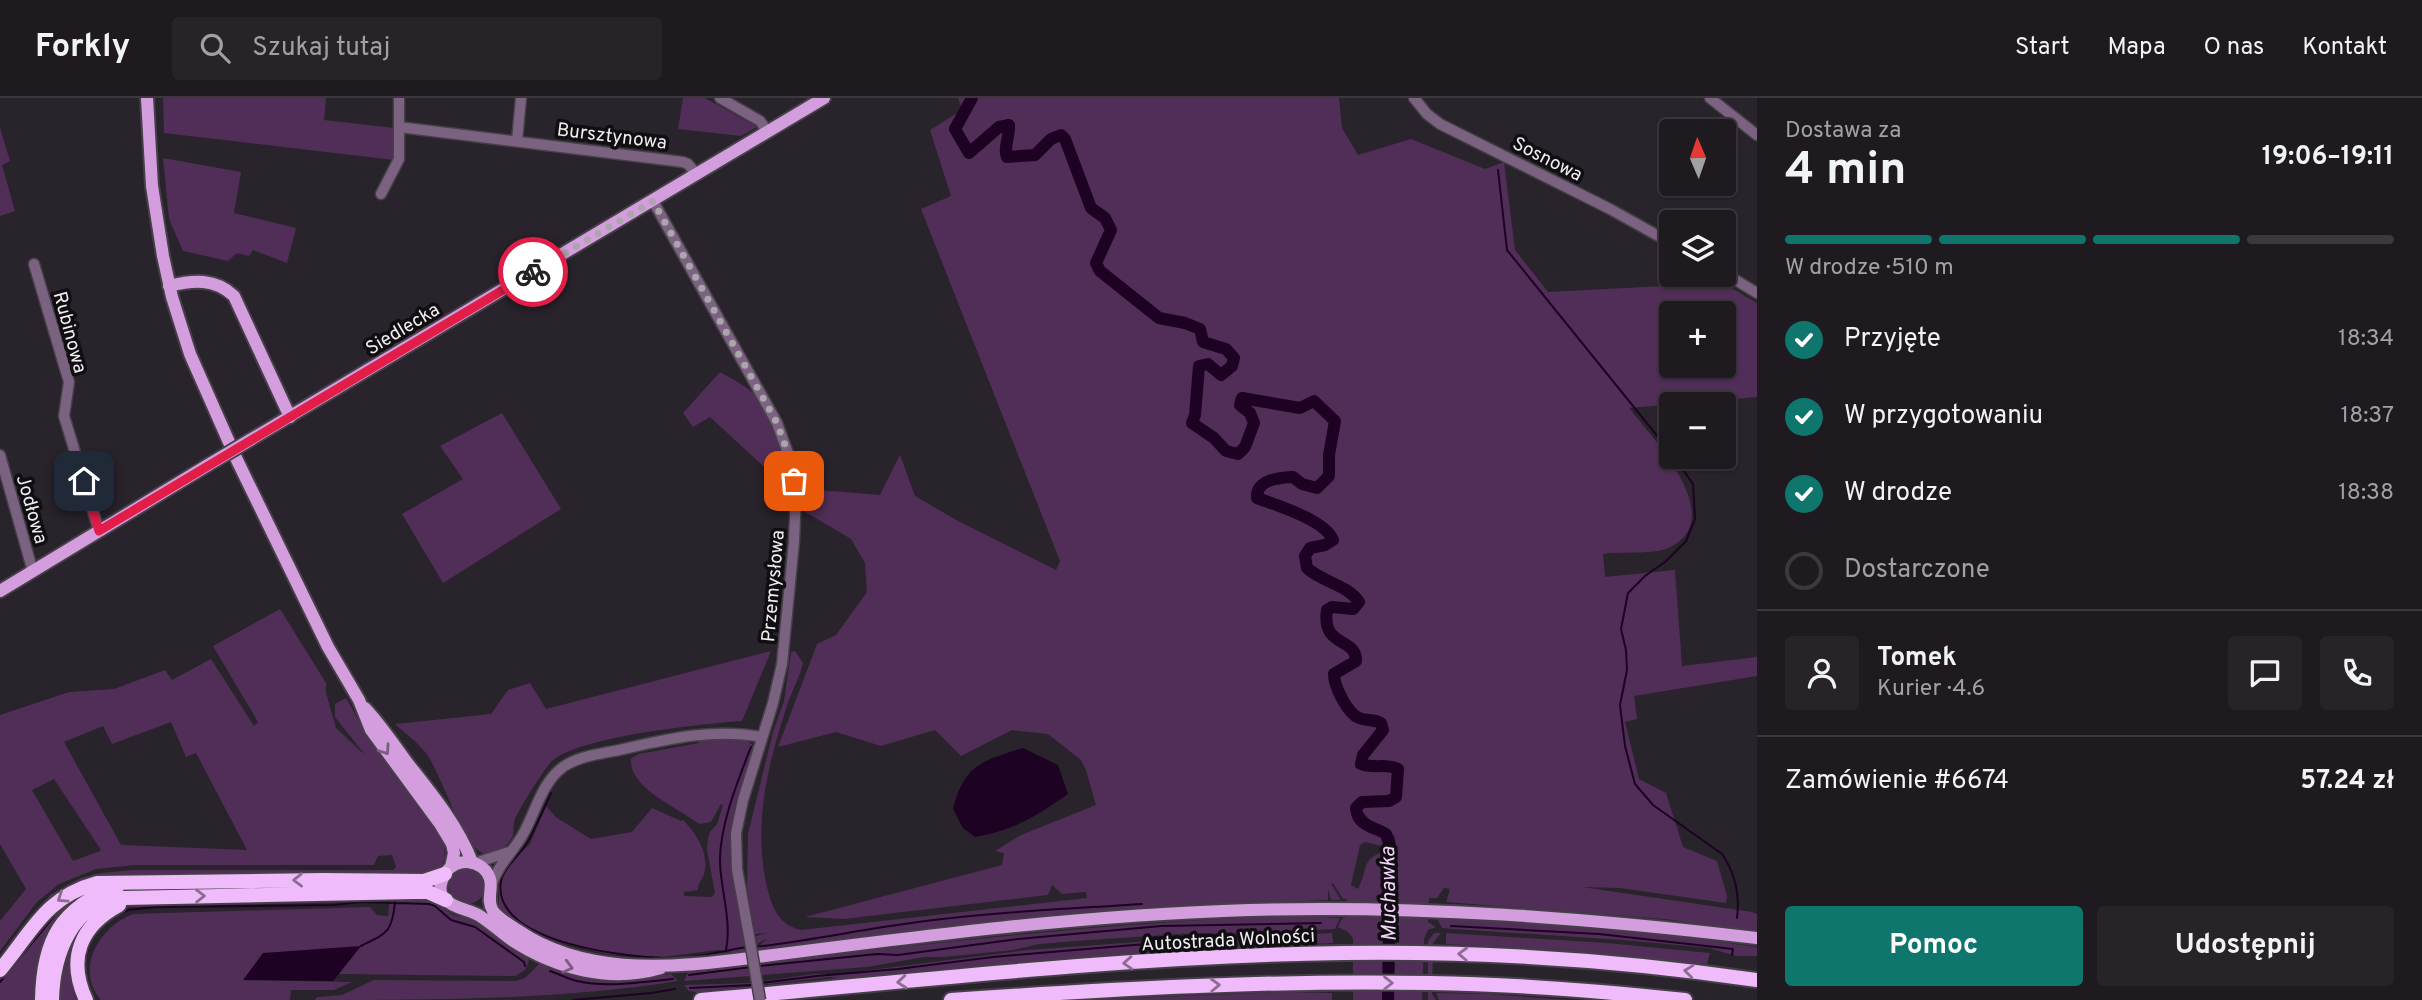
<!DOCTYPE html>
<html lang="pl">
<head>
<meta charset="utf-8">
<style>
  :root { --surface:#1f1a20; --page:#272329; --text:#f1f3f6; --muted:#a1a1a5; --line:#3c383e; --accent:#0f766e }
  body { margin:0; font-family:Overpass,sans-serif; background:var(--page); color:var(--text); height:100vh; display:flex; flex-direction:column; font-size:26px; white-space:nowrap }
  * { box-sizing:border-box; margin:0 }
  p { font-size:23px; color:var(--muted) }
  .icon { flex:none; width:38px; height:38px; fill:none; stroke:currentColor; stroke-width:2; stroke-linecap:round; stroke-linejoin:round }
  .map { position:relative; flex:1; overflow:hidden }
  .details { display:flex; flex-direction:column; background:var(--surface); width:665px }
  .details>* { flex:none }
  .needle { width:46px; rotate:358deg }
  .buttons { position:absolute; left:1659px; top:21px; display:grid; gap:14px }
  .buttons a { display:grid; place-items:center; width:77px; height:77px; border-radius:7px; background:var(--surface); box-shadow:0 2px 5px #0004,0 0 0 2px var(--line); font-size:35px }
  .pin { position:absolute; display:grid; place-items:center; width:60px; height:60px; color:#fff; margin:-30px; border-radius:14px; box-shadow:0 4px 10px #0006 }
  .courier { position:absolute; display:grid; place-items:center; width:70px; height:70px; margin:-35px; border:5px solid #e11d48; border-radius:50%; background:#fff; color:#222; box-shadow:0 2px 9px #0007 }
  .summary em { font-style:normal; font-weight:700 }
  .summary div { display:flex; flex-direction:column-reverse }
  .summary { display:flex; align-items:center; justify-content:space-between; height:119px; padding:0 28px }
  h1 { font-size:46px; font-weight:700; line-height:52px }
  .bar { display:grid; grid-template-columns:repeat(4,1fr); gap:10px 7px; align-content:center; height:84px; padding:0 28px }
  .bar i { height:9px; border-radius:5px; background:var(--line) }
  .bar .active { background:var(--accent) }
  .bar p { grid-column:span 4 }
  .line { display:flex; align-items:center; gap:18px; padding:0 28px; border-top:2px solid var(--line) }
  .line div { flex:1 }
  .round { display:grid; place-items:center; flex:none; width:74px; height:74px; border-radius:7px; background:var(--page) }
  ol { padding:0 28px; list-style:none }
  li { display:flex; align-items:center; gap:21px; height:77px }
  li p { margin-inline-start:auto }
  li .icon { padding:7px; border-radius:50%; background:var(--accent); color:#fff; stroke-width:4 }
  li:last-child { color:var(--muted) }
  li i { width:38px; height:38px; border:4px solid var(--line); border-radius:50% }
  .cta { display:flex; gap:14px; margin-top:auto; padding:14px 28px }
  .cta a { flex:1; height:80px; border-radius:7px; background:var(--accent); color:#fff; font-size:28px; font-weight:700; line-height:80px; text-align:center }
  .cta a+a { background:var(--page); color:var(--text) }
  header { display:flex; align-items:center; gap:42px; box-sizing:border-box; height:98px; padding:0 35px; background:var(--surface); border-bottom:2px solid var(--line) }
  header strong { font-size:33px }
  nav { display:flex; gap:38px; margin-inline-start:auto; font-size:24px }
  .search { width:490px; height:63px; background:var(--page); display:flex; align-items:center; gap:18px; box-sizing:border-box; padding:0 24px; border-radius:7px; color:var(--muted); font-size:26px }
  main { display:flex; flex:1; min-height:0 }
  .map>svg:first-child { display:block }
  .green { fill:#512e58; fill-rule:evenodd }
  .water { fill:#1e0224 }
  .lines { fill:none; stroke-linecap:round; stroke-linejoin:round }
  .stream { stroke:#1e0224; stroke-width:2 }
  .river { stroke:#1e0224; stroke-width:12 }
  .minor-casing { stroke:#453f47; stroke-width:13 }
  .major-casing { stroke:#453f47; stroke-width:16 }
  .highway-casing { stroke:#453f47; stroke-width:18 }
  .minor { stroke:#7c6281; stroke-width:10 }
  .major { stroke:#d49ede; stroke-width:12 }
  .highway { stroke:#f0bbfa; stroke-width:14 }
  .minor-bridge-casing { stroke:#453f47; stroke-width:13; stroke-linecap:butt }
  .major-bridge-casing { stroke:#453f47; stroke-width:16; stroke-linecap:butt }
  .minor-bridge { stroke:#7c6281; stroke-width:10 }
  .major-bridge { stroke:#d49ede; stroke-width:12 }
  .oneway { stroke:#7c5d82 }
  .oneway2 { stroke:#8b6d91 }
  .done { stroke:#aba6ac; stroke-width:7; stroke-dasharray:0 12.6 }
  .route { stroke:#e11d48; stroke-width:9 }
  .labels { text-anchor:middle; stroke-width:7; stroke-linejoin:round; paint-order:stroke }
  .street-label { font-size:19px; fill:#f1edf2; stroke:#100e11 }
  .water-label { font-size:21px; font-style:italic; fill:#f4d3fa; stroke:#100e11 }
</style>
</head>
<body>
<header>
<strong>Forkly</strong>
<div class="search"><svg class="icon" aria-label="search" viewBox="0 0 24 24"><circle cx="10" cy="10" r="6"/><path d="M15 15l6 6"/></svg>Szukaj tutaj</div>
<nav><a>Start</a><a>Mapa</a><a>O nas</a><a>Kontakt</a></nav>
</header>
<main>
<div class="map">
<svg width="1757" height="902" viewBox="0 0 1757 902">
  <rect width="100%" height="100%" fill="#29232b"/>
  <path class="green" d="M163,0h163l-2,22 70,8v32l-230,-27z
    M683,0h22l52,29 -16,9 -63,-7z
    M958,0h381l3,30 16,27 53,-16 74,30 19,-7 11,88 33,42 175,-9 34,20v94l-128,11c23,29 102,112 39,140 -17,7 -47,3 -65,6l2,23 70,-7 7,96 75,-9v19l-123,20 3,23 -12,3 14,57 27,14 17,54 34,14 10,35 -1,7 -106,-15 -38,-1 170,25 5,2v18l-92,-13 -219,-17 4,-13 -6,-1 -7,10h-8l-1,24 8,5 -8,3 -4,9 -2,61h-28l3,-138 -2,-25 -6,-7 -17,-8 -12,-13 2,-3 32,-5c6,-6 9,-11 9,-20 0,-24 -23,-17 -39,-19l23,-35c-12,9 -28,20 -28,37l4,5 31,2c4,8 1,19 -4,27 -19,-1 -45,-5 -36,23l26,14 3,8 -1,3 -17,-4 -5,3 -9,40 7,4c10,-19 3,-32 27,-37l-2,148h-30v-62l-5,-6 -10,-5 4,-9h3l2,-19h-4l-10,-16 -2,1 10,16h-10l-3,-11v11l-173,7 -157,13 -231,29 -33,3 -17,-2 -54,7 -56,-3 -49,-12 -43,-18 -16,-18v-27l11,-17 20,-18 16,-38 11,12 34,21 41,-7 20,-24 29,13 2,-1c13,13 27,34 21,54 -2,7 -6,8 -6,16l-14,2v4l28,1 3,-4 -8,-43 1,-12 2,-6 7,-8 6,-19 -2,-1 -10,18 -12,2c-22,-17 -71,-36 -68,-66l8,-4 60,-11 -2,-2c17,-2 44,-10 56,5 -4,22 -16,44 -19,67 -7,45 5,90 12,134l13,-1 9,-8 -11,6 -1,-8 12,-3 -13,1 -8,-45 1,-55 25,-102 11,-31 7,-49 4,-1 8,12c-4,16 -12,30 -17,46 -19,58 -33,117 -19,178 5,21 12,38 34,43l286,-32 -1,-6 -24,2 -10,-9 -4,10 -204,24 -39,-2 197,-52 2,-12 -9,-2 26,-16 75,-30 -10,-35 -5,-10 -33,-26 -36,-4 -51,26 -26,-26 -54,16 -45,-14 -58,15 39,-103 19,-9 31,-43 -2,-29 -14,-24 -49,-29 4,-21 74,6 20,-40 15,41 43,25 98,49 4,-9 -139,-352 30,-13 -21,-66 32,-20zM1671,215h53v53h-53z
    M0,30l10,33 -8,4 13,46 -15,5z
    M163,60l78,14 -7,41 62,15 -9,35 -34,-13 -4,6 -12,-3 -9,8 -45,-10 -14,-32z
    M720,274c12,7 27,14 37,25 21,23 28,58 33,88l-4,2 -76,-70 -17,10 -10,-14z
    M502,315l59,96 -118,74 -41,-69 61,-35 -23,-33z
    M280,511l46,74v10l10,35 30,28 -31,-39v-13l11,-6 25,44 54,70 19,29 1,17 -4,8 -10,8 -72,1 -36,-3 -202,2c-9,1 -19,1 -28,3 -44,12 -67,50 -93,84v-5l50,-61 31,-17 21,-5 30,-3h261l3,-3 -4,-12 -14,1 -4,9h-239l-39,4 -37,15 -22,18 -37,49v-30l26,-32 -26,-45v-129l69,-23 45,-3 51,-19 7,10 39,-21 43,67 4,-4 -45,-76zM171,624l15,35 10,-4 51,97 -126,-5 -57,-103 39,-16 9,18zM54,681l47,71 -1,1 -27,10 -41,-71z
    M771,553l-29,70c-40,3 -162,15 -190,40 -8,8 -33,48 -37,58 -2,5 -1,11 -2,16 -4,12 -22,24 -34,16 -19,-13 -38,-78 -53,-98 -9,-11 -21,-20 -31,-29l96,-10 17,-24 22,-7 16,26z
    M449 788a18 18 0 1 1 36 0a18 18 0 1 1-36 0Z
    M103,788l-65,114h-38v-24l62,-73z
    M390,799l40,1 23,17 24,6 48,33 4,7 -4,9 -10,6 -176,-2 21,-27 -117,33 109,2 -18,8h-43l-1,10h-189c-27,-31 -1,-74 32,-86l237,-7 7,8 11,1z
    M91,818l-9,17 -2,67h-23v-12l15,-54z
    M1295,818l45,2 -5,11 -91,5 -48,-1 -106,7 -51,4 -26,6 -70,7h-19l-57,10 -183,14 4,-9 6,-1c200,-23 400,-49 601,-55z
    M1437,820c107,3 214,14 320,29v9h-21l-27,-8 -86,-8 -170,-11 -11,-1z
    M1332,835l1,10 -161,7 -331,29 -10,-2 -135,15 -7,-1 -5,-6 66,-2 64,-9h25l189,-24 178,-13 30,1z
    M1434,835h7l-8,10 -1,51 4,6h-8v-59z
    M1446,835l161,10 103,10 -3,11 -144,-14 -117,-6z
    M539,866l68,15 22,1 42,-6 7,7c-120,19 -242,19 -363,19l2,-3 25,-2 32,-15 142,1 9,-3z
    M1283,894l49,1v7h-248z
    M1436,895l53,1 79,6h-129z"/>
  <path class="water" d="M1023,650l35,17 10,29c-33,23 -52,35 -93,43l-12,-9 -10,-19c11,-44 29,-48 70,-61z
    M361,848l-28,35 -90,-1 20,-27z"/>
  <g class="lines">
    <path class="stream" d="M1498,72l9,80 164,203
      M1674,359l19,27 2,35 -9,22 -21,21 -20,14 -17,17 -7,36 5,21 1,20 -7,35 5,41 10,38 18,21 69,49c13,19 18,41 15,64
      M551,695c-8,18 -16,36 -26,53 -7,10 -22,23 -24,35 -11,64 135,78 178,77 23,-1 46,-8 69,-11
      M113,819l15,-7 28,-3 178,-2 27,-3 68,2 6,2 16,14 24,7 49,35 1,4
      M1451,828l148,8 134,15 -1,6
      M74,846c-7,19 -4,37 3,56
      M361,848c26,-13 31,-13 34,-44
      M754,849c55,-6 109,-18 164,-25 74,-10 149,-13 224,-18
      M726,852c6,-28 -5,-59 -6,-87 -1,-36 18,-83 31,-116
      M85,861l8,-24
      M760,868l117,-12 21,1 120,-16 143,-13 160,-3
      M550,873c9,3 18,8 27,10 31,7 65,1 96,-2
      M689,877l62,-8
      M0,884l54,-66
      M761,885l56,-7 81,-7 95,-12 223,-19
      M690,890l62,-3
      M573,902l78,-7 24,-4"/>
    <path class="river" d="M972,0l-17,31 14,24 30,-26 10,-2c1,11 -6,23 -2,32l28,-2 16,-16 10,-4 4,4 26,69 14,10 6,12 -15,33 4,8 59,47 26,5 15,6 3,13 23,7 8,9 -2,8 -11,9 -13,-11 -9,2 -4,49 -3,8 22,15 12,13 12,3 7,-7 9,-24 -4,-10 -10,-8 2,-7 58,10 14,-7 21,20 -6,34v21l-12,12 -15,-4 -9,-7c-14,1 -37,2 -36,21 19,7 68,22 76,42l-8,5 -15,3 -5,8 2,12c15,14 41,17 52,34l-6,7 -21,-2 -5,3c-6,38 30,27 29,51l-22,13c0,12 13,39 25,44 8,3 14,1 22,5l2,7 -20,25 -2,9c12,5 25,-1 37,5l-2,28 -7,4 -27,1 -6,6c2,19 17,18 30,26l4,12 -2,154"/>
    <g class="minor-casing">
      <path id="minor" d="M720,0l40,23 8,11
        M1414,0l13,16 13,10 170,85 61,34
        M1710,0l47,37
        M399,29l284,35 5,2 9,11
        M517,43l4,-43
        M381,96l18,-35v-61
        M653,103l124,222 12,33 7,37 -2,49 -12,122 -9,39 -30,97 -7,33 1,36 14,78
        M34,166l35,118 -5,34 35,115
        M1724,175l33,20
        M0,357l33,117
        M475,765l34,-11
        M491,788c7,-21 20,-32 31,-50 13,-22 19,-53 41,-69 16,-11 37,-13 56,-17 49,-11 93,-22 143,-13"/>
    </g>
    <g class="major-casing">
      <path id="major" d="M147,0l5,88 11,70 9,41 18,57 46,104 92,189 31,53 12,30 69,94 12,20 2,9 -3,14
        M169,188c24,-6 46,-8 65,10l56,121
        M250,342l574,-342
        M0,493l208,-126
        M365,610c17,18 29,37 44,57 24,30 49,61 63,97
        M661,870c-51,15 -104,1 -148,-27 -11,-8 -21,-17 -33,-25 -14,-9 -53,-10 -35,-42 10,-18 39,-15 45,5 3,11 -4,21 3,32 6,8 18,15 26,20 62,42 144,38 215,29 171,-22 343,-45 515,-50 170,-5 339,8 508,28"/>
    </g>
    <g class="highway-casing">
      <path id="highway" d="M0,872c32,-38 45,-73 97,-87l226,-3 101,1 21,-7
        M42,902c1,-61 19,-92 77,-115
        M52,902c1,-43 19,-100 72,-102l290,-6h14l18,8
        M86,902c-19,-41 -6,-74 33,-95
        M701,902c214,-19 428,-44 642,-47 138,-2 277,7 414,27
        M951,902c160,-11 319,-20 479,-17 85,1 171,8 255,17"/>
    </g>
    <use href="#minor" class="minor"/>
    <use href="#major" class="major"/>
    <use href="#highway" class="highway"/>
    <g class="minor-bridge-casing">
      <path id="minor-bridge" d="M751,849l9,53"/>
    </g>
    <g class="major-bridge-casing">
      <path id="major-bridge" d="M208,367l42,-25"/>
    </g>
    <use href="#minor-bridge" class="minor-bridge"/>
    <use href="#major-bridge" class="major-bridge"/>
  </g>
  <defs><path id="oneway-chevron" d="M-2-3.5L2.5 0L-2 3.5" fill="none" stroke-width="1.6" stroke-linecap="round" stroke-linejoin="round" transform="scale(1.75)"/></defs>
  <g class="oneway">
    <use href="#oneway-chevron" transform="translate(385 652) rotate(56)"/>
    <use href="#oneway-chevron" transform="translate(568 869) rotate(15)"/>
  </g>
  <g class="oneway2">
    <use href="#oneway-chevron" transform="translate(298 782) rotate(179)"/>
    <use href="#oneway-chevron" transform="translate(200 798) rotate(-1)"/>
    <use href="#oneway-chevron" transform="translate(62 800) rotate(146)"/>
    <use href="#oneway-chevron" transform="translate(1463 856) rotate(-178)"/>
    <use href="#oneway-chevron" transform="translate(1128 865) rotate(176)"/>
    <use href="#oneway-chevron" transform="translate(1689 873) rotate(-173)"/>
    <use href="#oneway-chevron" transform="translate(902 884) rotate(175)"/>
    <use href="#oneway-chevron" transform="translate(1388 885)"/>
    <use href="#oneway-chevron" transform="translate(1215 887) rotate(-2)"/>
  </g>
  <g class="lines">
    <path class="done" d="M533,174l120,-71 124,222 12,33 5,25"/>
    <path class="route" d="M84,383l15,50 434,-259"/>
  </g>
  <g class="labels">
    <g class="street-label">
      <text transform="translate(612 37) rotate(7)" y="7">Bursztynowa</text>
      <text transform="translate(1548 60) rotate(27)" y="7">Sosnowa</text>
      <text transform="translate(402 230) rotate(-31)" y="7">Siedlecka</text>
      <text transform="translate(71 234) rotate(75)" y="7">Rubinowa</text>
      <text transform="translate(33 411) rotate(74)" y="7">Jodłowa</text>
      <text transform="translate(772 488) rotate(-85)" y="7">Przemysłowa</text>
      <text transform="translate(1228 841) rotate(-3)" y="7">Autostrada Wolności</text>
    </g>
    <g class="water-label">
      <text transform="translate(1388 796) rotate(-91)" y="7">Muchawka</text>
    </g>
  </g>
</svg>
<div class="buttons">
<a><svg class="needle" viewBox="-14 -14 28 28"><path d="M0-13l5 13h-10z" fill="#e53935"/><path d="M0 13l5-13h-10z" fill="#a1a1a5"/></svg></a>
<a><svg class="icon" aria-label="layers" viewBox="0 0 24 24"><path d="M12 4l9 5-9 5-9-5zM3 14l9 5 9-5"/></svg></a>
<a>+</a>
<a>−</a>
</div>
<div class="pin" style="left:794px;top:383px;background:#ea580c"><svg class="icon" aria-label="bag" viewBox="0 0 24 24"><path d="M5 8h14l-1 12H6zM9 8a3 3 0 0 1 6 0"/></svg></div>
<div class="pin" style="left:84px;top:383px;background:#1f2937"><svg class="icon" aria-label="home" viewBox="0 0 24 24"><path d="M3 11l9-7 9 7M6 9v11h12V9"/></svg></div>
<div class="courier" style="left:533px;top:174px"><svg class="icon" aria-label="bike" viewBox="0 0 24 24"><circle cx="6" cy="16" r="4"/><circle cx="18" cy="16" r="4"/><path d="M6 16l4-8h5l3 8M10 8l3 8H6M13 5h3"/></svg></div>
</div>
<section class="details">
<div class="summary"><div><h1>4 min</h1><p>Dostawa za</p></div><em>19:06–19:11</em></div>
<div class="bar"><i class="active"></i><i class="active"></i><i class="active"></i><i></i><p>W drodze · 510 m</p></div>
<ol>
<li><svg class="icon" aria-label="check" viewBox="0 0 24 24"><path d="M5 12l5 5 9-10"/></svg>Przyjęte<p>18:34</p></li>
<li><svg class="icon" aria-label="check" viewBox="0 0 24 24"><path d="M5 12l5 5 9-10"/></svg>W przygotowaniu<p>18:37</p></li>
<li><svg class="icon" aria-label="check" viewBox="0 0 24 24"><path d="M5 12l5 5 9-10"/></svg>W drodze<p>18:38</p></li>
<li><i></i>Dostarczone</li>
</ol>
<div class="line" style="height:126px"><a class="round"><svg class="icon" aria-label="person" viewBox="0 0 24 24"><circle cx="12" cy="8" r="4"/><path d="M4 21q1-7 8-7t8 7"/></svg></a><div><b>Tomek</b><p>Kurier · 4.6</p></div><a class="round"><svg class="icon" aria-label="chat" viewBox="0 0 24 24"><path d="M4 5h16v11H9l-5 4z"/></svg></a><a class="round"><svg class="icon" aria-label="phone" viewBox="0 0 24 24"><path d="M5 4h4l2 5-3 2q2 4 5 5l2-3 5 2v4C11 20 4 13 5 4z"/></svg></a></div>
<div class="line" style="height:91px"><div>Zamówienie #6674</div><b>57.24 zł</b></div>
<div class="cta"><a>Pomoc</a><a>Udostępnij</a></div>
</section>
</main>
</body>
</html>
